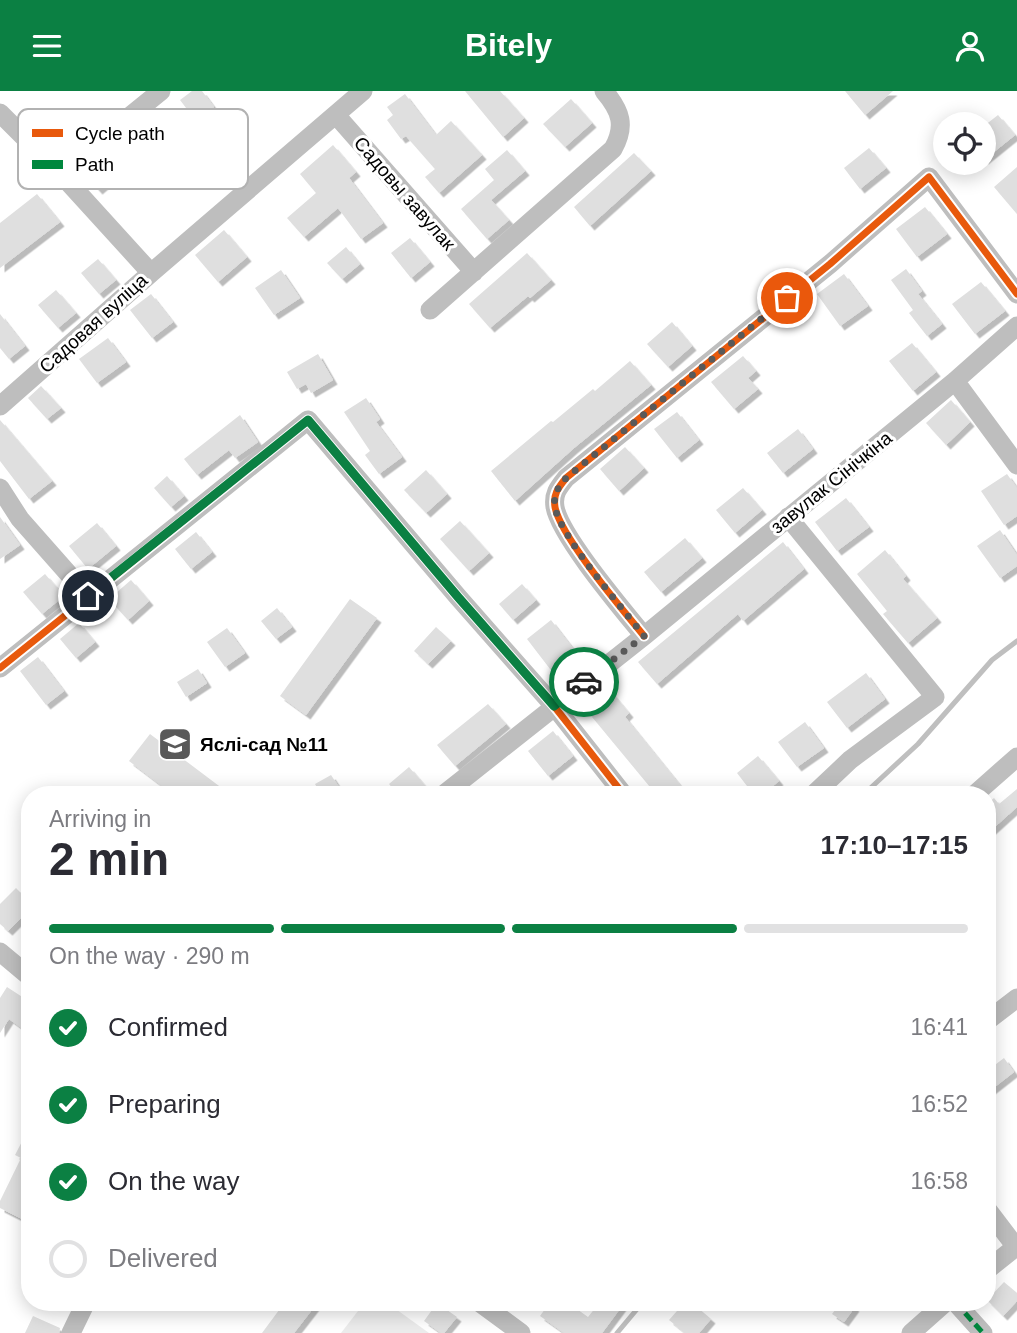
<!DOCTYPE html>
<html lang="en">
<head>
<meta charset="utf-8">
<style>
  :root { --surface:#fff; --page:#f7f7f7; --text:#2b2b33; --muted:#7c7c81; --line:#e1e1e2; --accent:#0b8043 }
  body { margin:0; font-family:Helvetica,sans-serif; background:var(--page); color:var(--text); height:100vh; display:flex; flex-direction:column; font-size:26px; white-space:nowrap }
  * { box-sizing:border-box; margin:0 }
  p { font-size:23px; color:var(--muted) }
  .icon { flex:none; width:38px; height:38px; fill:none; stroke:currentColor; stroke-width:2; stroke-linecap:round; stroke-linejoin:round }
  .map { position:relative; flex:1; overflow:hidden }
  .sheet { position:absolute; left:21px; top:695px; width:975px; height:525px; display:flex; flex-direction:column; background:var(--surface); border-radius:28px; box-shadow:0 4px 18px #0003 }
  .sheet>* { flex:none }
  .tools { position:absolute; left:933px; top:21px; display:grid; gap:14px }
  .tools a { display:grid; place-items:center; width:63px; height:63px; border-radius:50%; background:var(--surface); box-shadow:0 4px 18px #0003; font-size:35px }
  .pin { position:absolute; display:grid; place-items:center; width:60px; height:60px; color:#fff; margin:-30px; border:4px solid #fff; border-radius:50%; box-shadow:0 2px 7px #0007 }
  .courier { position:absolute; display:grid; place-items:center; width:70px; height:70px; margin:-35px; border:5px solid #0b8043; border-radius:50%; background:#fff; color:#222; box-shadow:0 2px 9px #0007 }
  .head em { font-style:normal; font-weight:800 }
  .head div { display:flex; flex-direction:column-reverse }
  .head { display:flex; align-items:center; justify-content:space-between; height:119px; padding:0 28px }
  h1 { font-size:46px; font-weight:800; line-height:52px }
  .bar { display:grid; grid-template-columns:repeat(4,1fr); gap:10px 7px; align-content:center; height:84px; padding:0 28px }
  .bar i { height:9px; border-radius:5px; background:var(--line) }
  .bar .on { background:var(--accent) }
  .bar p { grid-column:span 4 }
  ol { padding:0 28px; list-style:none }
  li { display:flex; align-items:center; gap:21px; height:77px }
  li p { margin-inline-start:auto }
  li .icon { padding:7px; border-radius:50%; background:var(--accent); color:#fff; stroke-width:4 }
  li:last-child { color:var(--muted) }
  li i { width:38px; height:38px; border:4px solid var(--line); border-radius:50% }
  header { display:flex; justify-content:space-between; align-items:center; height:91px; padding:0 28px; background:var(--accent); color:#fff; font-size:32px; font-weight:800 }
  .map>svg:first-child { display:block }
  .grass { fill:#ececec }
  .lines { fill:none; stroke-linecap:round; stroke-linejoin:round }
  .stream { stroke:#bfbfbf; stroke-width:5 }
  .building { fill:#dfdfdf; filter:url(#shadow) }
  .minor { stroke:#bebebe; stroke-width:19 }
  .quiet { stroke:#00873e; stroke-width:5; stroke-dasharray:10 5; stroke-linecap:butt }
  .cycleway-casing { stroke:#fff; stroke-width:11 }
  .cycleway { stroke:#e8590c; stroke-width:7 }
  .done { stroke:#595959; stroke-width:7; stroke-dasharray:0 12.6 }
  .route { stroke:#0b8043; stroke-width:9 }
  .labels { text-anchor:middle; stroke-width:6; stroke-linejoin:round; paint-order:stroke }
  .street-label { font-size:19px; fill:#000; stroke:#fff }
  .poi-label { font-size:19px; font-weight:bold; fill:#000; stroke:#fff; text-anchor:start }
  .key { fill:#fff; stroke:#b2b2b2; stroke-width:2 }
  .key-label { font-size:19px; fill:#000 }
</style>
</head>
<body>
<header><svg class="icon" aria-label="menu" viewBox="0 0 24 24"><path d="M4 6h16M4 12h16M4 18h16"/></svg>Bitely<svg class="icon" aria-label="person" viewBox="0 0 24 24"><circle cx="12" cy="8" r="4"/><path d="M4 21q1-7 8-7t8 7"/></svg></header>
<div class="map">
<svg width="1017" height="1242" viewBox="0 0 1017 1242">
  <defs>
    <filter id="shadow"><feDropShadow dx="4.5" dy="4.5" stdDeviation="0" flood-color="#0004"/></filter>
  </defs>
  <rect width="100%" height="100%" fill="#fff"/>
  <path class="grass" d="M365,1211h21l43,31h-88z"/>
  <g class="lines">
    <path class="stream" d="M863,704l55,-51 74,-84 25,-19
      M617,1242l26,-31"/>
  </g>
  <path class="building" d="M192,0h10l12,16 -18,14 -16,-21z
    M465,0h35l24,27 -21,19z
    M845,0h48l-28,24z
    M405,3l31,41 15,-14 31,34 -43,38 -14,-16 10,-8 -29,-33 -5,3 -14,-19 6,-5 -6,-8z
    M571,8l21,24 -27,24 -22,-23z
    M998,24l17,20 -31,25v-34z
    M333,54l23,27 -7,6 34,45 -22,16 -23,-31 -34,29 -17,-19 29,-25 -16,-19z
    M869,57l17,20 -26,21 -16,-21z
    M507,59l18,21 -34,29 18,20 -22,19 -26,-30 33,-29 -9,-11z
    M634,62l17,18 -61,55 -16,-19z
    M101,66l15,18 -18,15 -16,-18z
    M1017,76v47l-23,-27z
    M37,103l23,28 -60,46v-45z
    M925,116l22,27 -30,23 -21,-28z
    M224,139l23,27 -29,25 -23,-27z
    M410,147l20,24 -19,16 -20,-25z
    M346,156l14,17 -18,15 -15,-16z
    M527,162l24,27 -21,18 -2,-2 -38,32 -21,-24z
    M98,168l18,21 -17,14 -18,-21z
    M906,178l16,22 -4,3 24,30 -15,12 -18,-23 4,-3 -22,-30z
    M281,179l19,28 -26,17 -19,-27z
    M844,183l24,32 -28,20 -23,-32z
    M981,191l24,29 -30,23 -23,-30z
    M56,199l20,23 -18,15 -20,-23z
    M151,203l22,28 -21,16 -22,-28z
    M0,223l25,32 -16,13 -9,-11z
    M672,231l20,24 -24,21 -21,-23z
    M108,247l18,24 -29,21 -18,-24z
    M912,252l24,29 -23,19 -24,-30z
    M318,263l15,26 -22,13 -5,-9 -9,5 -10,-17z
    M743,265l13,15 -8,7 10,11 -24,20 -23,-27z
    M630,270l21,24 -77,63 -59,53 -24,-30 60,-50 2,1 40,-33 2,2z
    M41,295l20,22 -14,11 -19,-21z
    M366,307l14,21 -4,3 26,35 -23,17 -14,-19 5,-4 -26,-39z
    M951,309l19,22 -24,23 -20,-22z
    M677,321l22,28 -22,18 -23,-29z
    M240,324l18,27 -23,16 -6,-8 -32,25 -13,-16z
    M0,329l52,61 -23,18 -29,-38z
    M798,338l15,20 -30,24 -16,-20z
    M625,356l19,21 -25,23 -19,-22z
    M426,379l21,24 -21,19 -22,-23z
    M1007,383l10,14v28l-13,9 -23,-34z
    M167,385l17,20 -13,11 -17,-19z
    M743,397l19,22 -27,23 -19,-23z
    M846,407l23,29 -32,24 -22,-29z
    M0,426l20,28 -20,14z
    M460,430l29,32 -20,18 -29,-32z
    M97,432l19,23 -28,23 -19,-23z
    M1000,439l17,25v11l-17,12 -23,-32z
    M196,441l16,20 -21,17 -16,-20z
    M685,447l17,20 -41,34 -17,-20z
    M783,451l21,27 -61,52 -5,-7 -81,70 -19,-22z
    M885,459l21,26 -3,3 34,39 -29,25 -25,-29 4,-3 -30,-37z
    M45,483l19,22 -22,18 -19,-22z
    M131,489l18,21 -21,19 -19,-21z
    M522,493l14,16 -23,20 -14,-16z
    M350,508l27,19 -71,97 -26,-19z
    M277,517l15,19 -16,12 -15,-18z
    M551,529l30,39 -24,19 -30,-39z
    M79,532l16,19 -19,16 -16,-19z
    M436,536l15,14 -23,23 -14,-13z
    M227,537l18,25 -20,14 -18,-25z
    M38,566l26,34 -18,14 -26,-34z
    M198,578l9,14 -21,14 -9,-15z
    M866,582l19,26 -38,29 -20,-26z
    M607,596l22,26 -4,4 63,78h-47l9,-8 -67,-81z
    M488,613l18,20 -51,42 -18,-21z
    M805,631l19,26 -27,19 -19,-25z
    M553,640l20,25 -25,20 -20,-25z
    M150,643l81,61h-57l-45,-34z
    M758,665l21,25 -17,14h-8l-17,-22z
    M409,676l17,20 -9,8h-19l-9,-11z
    M331,684l8,12 -12,8h-6l-6,-11z
    M1017,698v18l-30,27v-30l7,-6 5,6z
    M16,797l14,14v7l-22,22 -8,-7v-20z
    M7,896l23,15v32l-21,-15 -9,14v-35z
    M1004,967l10,14 -27,21v-22z
    M30,1035v76l-8,17 -22,-11v-7l21,-43 -6,-3z
    M1004,1191l13,11v8l-14,15 -16,-16z
    M285,1211h33l-24,31h-32z
    M550,1211h17l21,15 12,-15h25l-23,31h-38l-24,-17z
    M685,1211h6l20,17 -12,14h-14l-16,-13z
    M841,1211h7l7,5 -11,15 -12,-8z
    M437,1212l20,14 -13,16h-3l-17,-12z
    M33,1225l27,12 -1,5h-34z"/>
  <g class="lines">
    <path class="minor" d="M0,22l60,60 91,100 -151,133
      M336,24l138,157
      M60,82l101,-82
      M151,182l212,-182
      M430,219l183,-161c13,-23 8,-38 -9,-58
      M955,290l62,84
      M0,397l20,31 68,77
      M788,426l147,180 -85,63 -37,35
      M644,545c-21,-26 -84,-100 -89,-129 -2,-13 3,-19 11,-29l264,-214 99,-87 88,117
      M0,577l308,-248 150,177 96,109 70,89
      M443,704l201,-159 311,-255 62,-55
      M974,704l43,-38
      M0,861l30,25
      M987,930l30,-23
      M987,1118l29,38
      M987,1179l30,-24
      M479,1211l42,31
      M955,1211l28,31
      M71,1242l15,-31
      M911,1242l35,-31"/>
    <path class="quiet" d="M955,1211l28,31"/>
    <g class="cycleway-casing">
      <path id="cycleway" d="M644,545c-21,-26 -84,-100 -89,-129 -2,-13 3,-19 11,-29l264,-214 99,-87 88,117
        M0,577l308,-248 150,177 96,109 70,89"/>
    </g>
    <use href="#cycleway" class="cycleway"/>
  </g>
  <g class="lines">
    <path class="done" d="M584,591l60,-46c-20,-26 -85,-101 -89,-129 -2,-13 3,-19 11,-29l221,-180"/>
    <path class="route" d="M88,505l220,-176 150,177 96,109 30,-24"/>
  </g>
  <defs>
    <g id="school-square" transform="scale(1.75)"><rect x="-9" y="-9" width="18" height="18" rx="4" fill="#595959" stroke="#fff"/><path d="M0-5L7-2L0 1L-7-2ZM-4 1L0 2.5L4 1V4Q0 6-4 4Z" fill="#fff"/></g>
  </defs>
  <g fill-rule="evenodd">
    <use href="#school-square" x="175" y="653"/>
  </g>
  <g class="labels">
    <g class="street-label">
      <text transform="translate(405 102) rotate(49)" y="7">Садовы завулак</text>
      <text transform="translate(93 232) rotate(-42)" y="7">Садовая вуліца</text>
      <text transform="translate(831 391) rotate(-39)" y="7">завулак Сінічкіна</text>
    </g>
    <g class="poi-label">
      <text x="200" y="660">Яслі-сад №11</text>
    </g>
  </g>
  <rect x="18" y="18" width="230" height="80" rx="10" class="key"/>
  <rect x="32" y="38" width="31" height="8" fill="#e8590c"/>
  <rect x="32" y="69" width="31" height="9" fill="#00873e"/>
  <g class="key-label">
    <text x="75" y="49">Cycle path</text>
    <text x="75" y="80">Path</text>
  </g>
</svg>
<div class="tools">
<a><svg class="icon" aria-label="locate" viewBox="0 0 24 24"><circle cx="12" cy="12" r="6"/><path d="M12 2v4M12 18v4M2 12h4M18 12h4"/></svg></a>
</div>
<div class="pin" style="left:787px;top:207px;background:#ea580c"><svg class="icon" aria-label="bag" viewBox="0 0 24 24"><path d="M5 8h14l-1 12H6zM9 8a3 3 0 0 1 6 0"/></svg></div>
<div class="pin" style="left:88px;top:505px;background:#1f2937"><svg class="icon" aria-label="home" viewBox="0 0 24 24"><path d="M3 11l9-7 9 7M6 9v11h12V9"/></svg></div>
<div class="courier" style="left:584px;top:591px"><svg class="icon" aria-label="car" viewBox="0 0 24 24"><path d="M5 17H2v-5l4-1 3-4h7l3 4 3 1v5h-3M9 17h6M6 11h13"/><circle cx="7" cy="17" r="2"/><circle cx="17" cy="17" r="2"/></svg></div>
<section class="sheet">
<div class="head"><div><h1>2 min</h1><p>Arriving in</p></div><em>17:10–17:15</em></div>
<div class="bar"><i class="on"></i><i class="on"></i><i class="on"></i><i></i><p>On the way · 290 m</p></div>
<ol>
<li><svg class="icon" aria-label="check" viewBox="0 0 24 24"><path d="M5 12l5 5 9-10"/></svg>Confirmed<p>16:41</p></li>
<li><svg class="icon" aria-label="check" viewBox="0 0 24 24"><path d="M5 12l5 5 9-10"/></svg>Preparing<p>16:52</p></li>
<li><svg class="icon" aria-label="check" viewBox="0 0 24 24"><path d="M5 12l5 5 9-10"/></svg>On the way<p>16:58</p></li>
<li><i></i>Delivered</li>
</ol>
</section>
</div>
</body>
</html>
